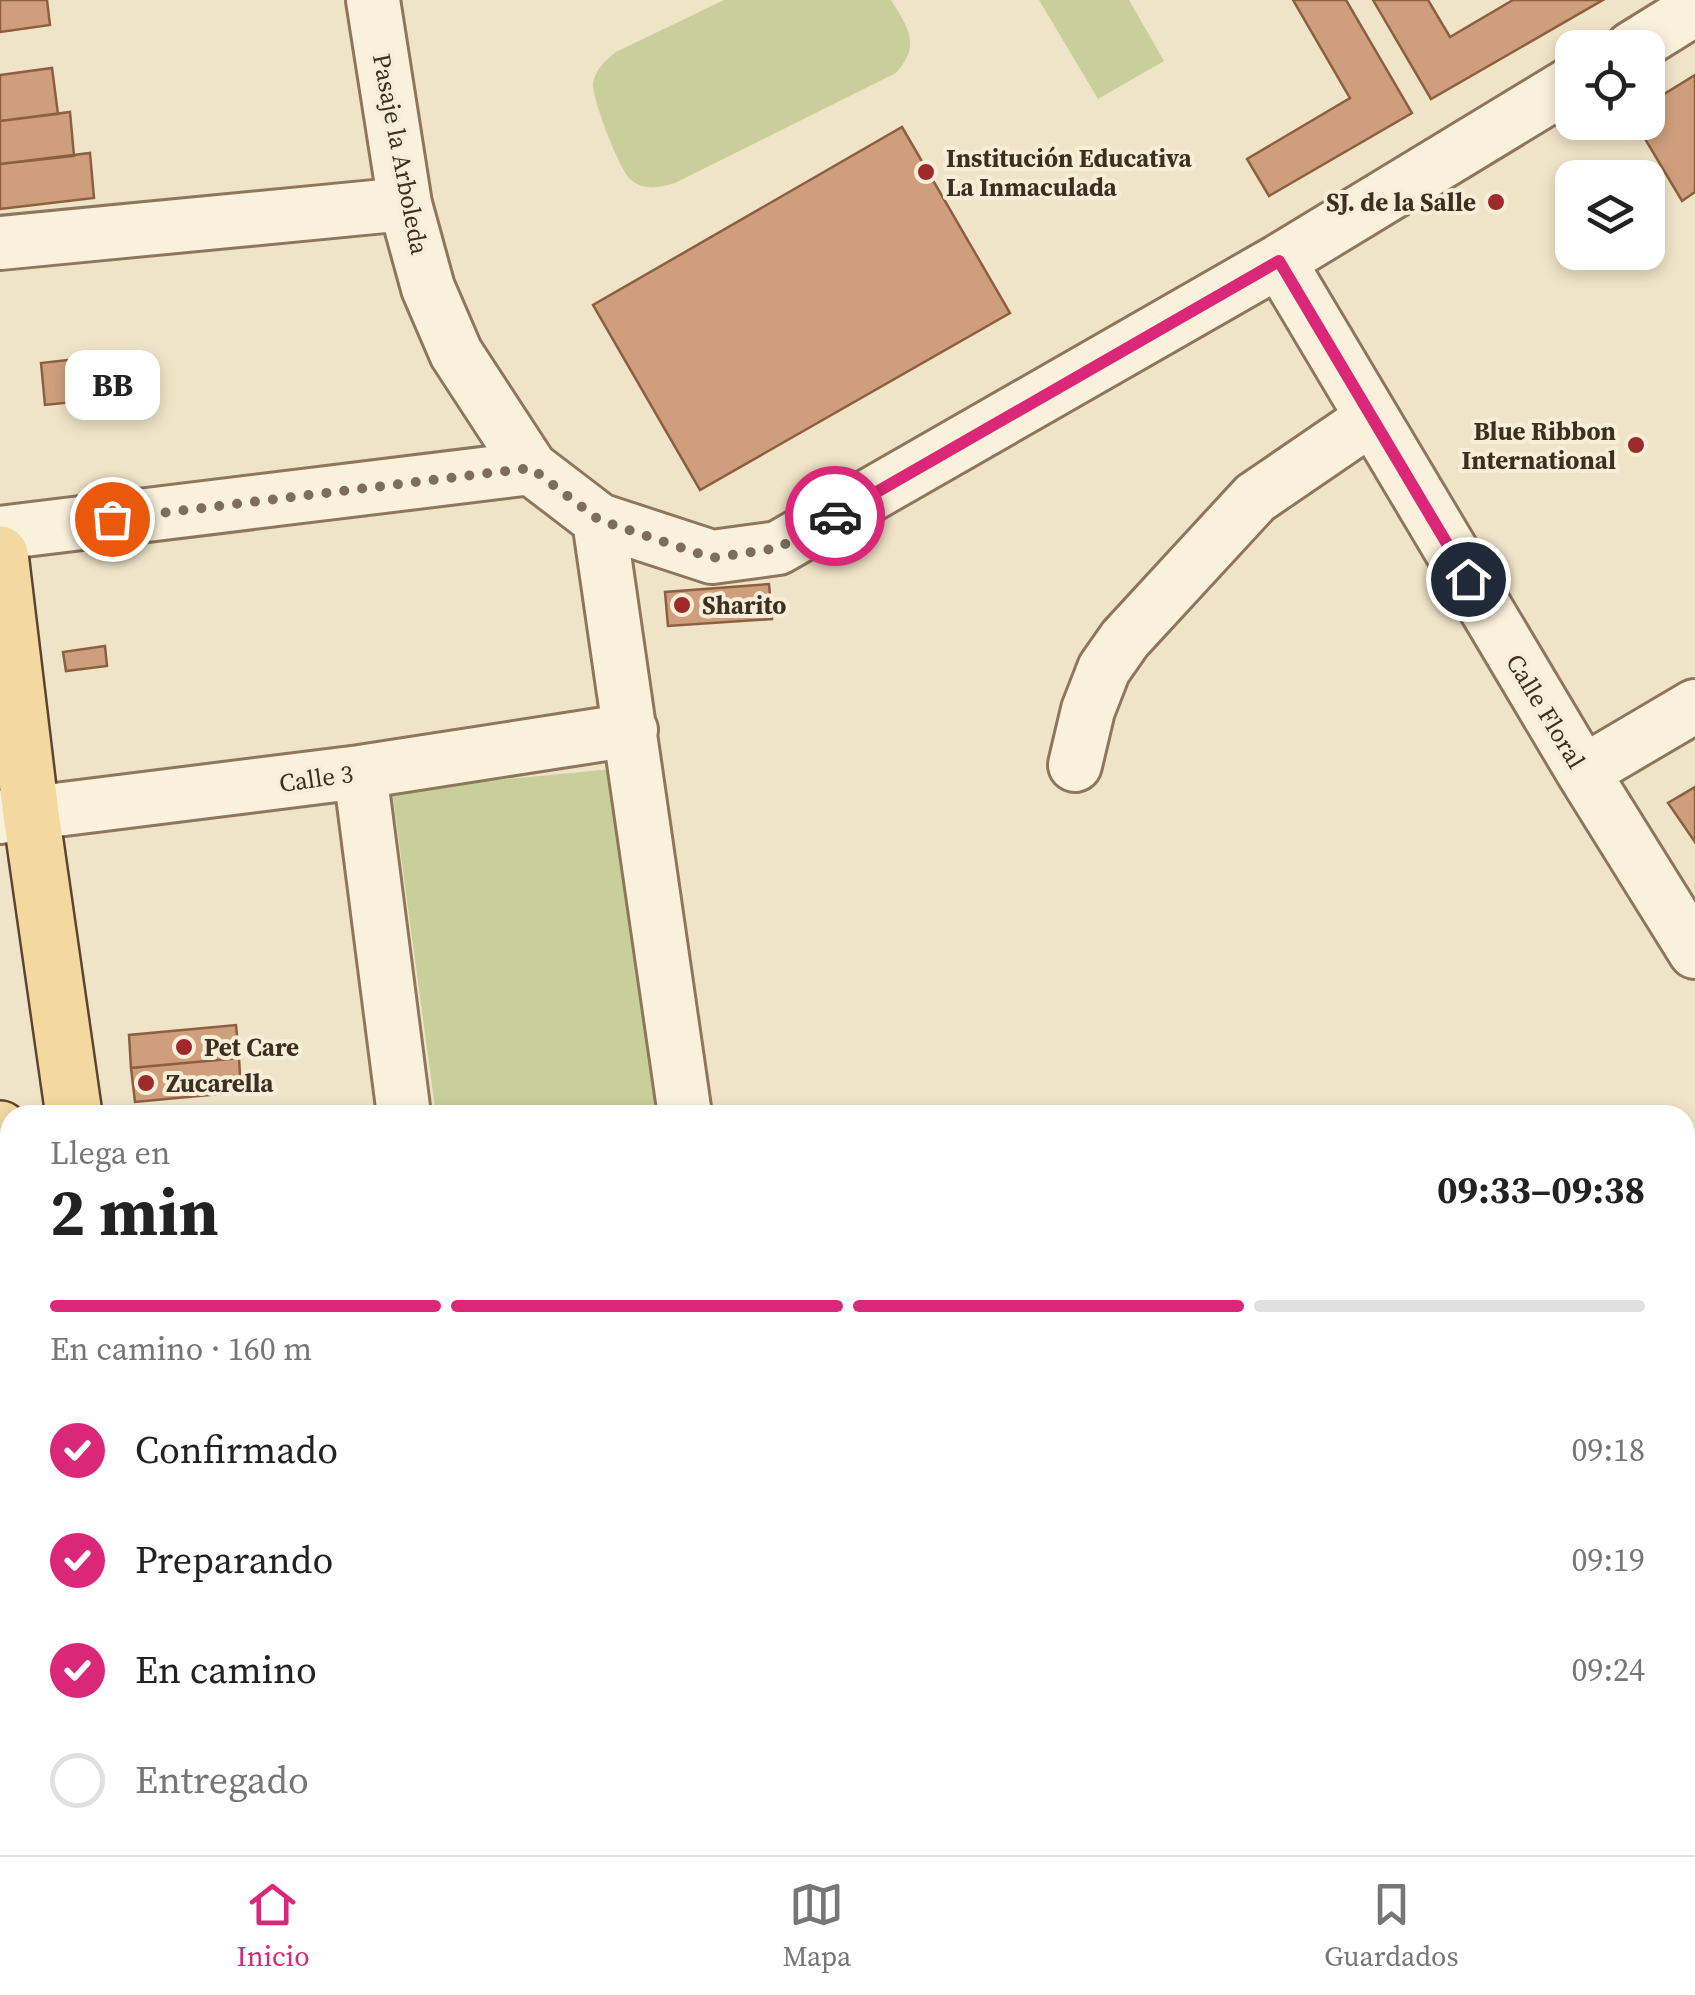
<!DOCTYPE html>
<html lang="es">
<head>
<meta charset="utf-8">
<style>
  :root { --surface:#fff; --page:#f2f2f2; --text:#222; --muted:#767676; --line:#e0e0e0; --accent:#db2777 }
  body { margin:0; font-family:"Source Serif 4",serif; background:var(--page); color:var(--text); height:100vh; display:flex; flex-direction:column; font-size:38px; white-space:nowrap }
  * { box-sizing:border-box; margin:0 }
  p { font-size:32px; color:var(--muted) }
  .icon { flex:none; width:55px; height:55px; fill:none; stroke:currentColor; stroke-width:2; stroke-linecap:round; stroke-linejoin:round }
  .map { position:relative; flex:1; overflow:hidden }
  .details { position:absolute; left:0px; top:1105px; width:1695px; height:750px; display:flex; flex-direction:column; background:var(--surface); border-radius:30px 30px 0 0; box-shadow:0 5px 15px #0003 }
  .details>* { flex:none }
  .controls { position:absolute; left:1555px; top:30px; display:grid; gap:20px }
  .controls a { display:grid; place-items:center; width:110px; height:110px; border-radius:20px; background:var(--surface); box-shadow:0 5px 15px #0003; font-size:50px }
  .pin { position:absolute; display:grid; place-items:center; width:85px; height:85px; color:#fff; margin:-42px; border:5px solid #fff; border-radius:50%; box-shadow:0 2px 10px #0007 }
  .courier { position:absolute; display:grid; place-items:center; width:100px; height:100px; margin:-50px; border:8px solid #db2777; border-radius:50%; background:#fff; color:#222; box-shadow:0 2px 12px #0007 }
  .bubble { position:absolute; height:70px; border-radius:20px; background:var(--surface); box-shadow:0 5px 15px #0003; font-size:32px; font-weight:700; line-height:70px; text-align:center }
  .head em { font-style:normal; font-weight:700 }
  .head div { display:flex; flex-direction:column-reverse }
  .head { display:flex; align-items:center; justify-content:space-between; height:170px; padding:0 50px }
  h1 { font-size:65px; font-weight:700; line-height:75px }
  .bar { display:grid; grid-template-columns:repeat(4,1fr); gap:15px 10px; align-content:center; height:120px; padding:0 50px }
  .bar i { height:12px; border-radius:8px; background:var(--line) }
  .bar .current { background:var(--accent) }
  .bar p { grid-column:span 4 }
  ol { padding:0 50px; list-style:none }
  li { display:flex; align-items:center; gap:30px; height:110px }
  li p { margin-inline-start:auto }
  li .icon { padding:10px; border-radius:50%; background:var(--accent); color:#fff; stroke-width:4 }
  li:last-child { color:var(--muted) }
  li i { width:55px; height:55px; border:5px solid var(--line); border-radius:50% }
  .dock { display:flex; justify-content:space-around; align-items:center; height:140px; border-top:2px solid var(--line); background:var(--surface); font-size:28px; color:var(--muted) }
  .dock a { display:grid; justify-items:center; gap:5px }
  .dock .current { color:var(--accent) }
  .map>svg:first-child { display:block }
  .green { fill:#c9cf9b }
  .building { fill:#cf9f7d; stroke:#8d5f41; stroke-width:2.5 }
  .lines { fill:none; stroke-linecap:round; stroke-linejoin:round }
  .minor-casing { stroke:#8d765c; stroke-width:58 }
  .major-casing { stroke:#5b4430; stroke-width:60 }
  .minor { stroke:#faf1dc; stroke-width:52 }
  .major { stroke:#f3d9a0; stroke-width:55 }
  .done { stroke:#7c6e5b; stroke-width:10; stroke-dasharray:0 18 }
  .route { stroke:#db2777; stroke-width:12 }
  .poi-dot { fill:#9e2a2b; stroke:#f7eed8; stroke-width:4 }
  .labels { text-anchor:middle; stroke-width:8; stroke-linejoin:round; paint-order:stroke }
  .street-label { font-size:25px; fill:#3d2e20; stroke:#f7eed8 }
  .poi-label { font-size:25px; font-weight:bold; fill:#3d2e20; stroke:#f7eed8; text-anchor:start }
</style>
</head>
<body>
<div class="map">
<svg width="1695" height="1855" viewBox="0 0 1695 1855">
  <rect width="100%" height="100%" fill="#f0e4c8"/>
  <path class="green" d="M724,0h167c18,29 30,45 5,73l-221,110c-16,5 -32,8 -45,-4 -11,-10 -39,-83 -37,-96 3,-15 13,-23 23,-31z
    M1039,0h90l35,61 -66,38z
    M633,767l46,348h-243l-44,-325z
    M0,1496l10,68v281h14l-24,3z"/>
  <path class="building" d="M0,0h47l3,25 -50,7z
    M1293,0h53l66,113 -143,83 -22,-37 103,-61z
    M1373,0h55l22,37 63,-37h90l-172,99z
    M52,68l6,46 -58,7v-46z
    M1695,75v117l-13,9 -47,-79h13v-18z
    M70,112l4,44 -74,8v-43z
    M902,127l108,186 -310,177 -107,-185z
    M90,153l4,45 -94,11v-45z
    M138,352l4,43 -97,10 -4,-42z
    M769,584l3,35 -104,7 -3,-34z
    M105,646l2,20 -41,5 -3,-19z
    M1695,787v55l-27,-39z
    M236,1025l3,33 -108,10 -2,-33z
    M239,1058l2,34 -106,10 -4,-34z
    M1011,1845h62l2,10h-62z
    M1011,1845l2,10h-54l-1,-2z
    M1128,1845h46l1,10h-46z
    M1293,1845h49l1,10h-49z
    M1459,1845h63l1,10h-63z"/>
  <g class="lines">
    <g class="minor-casing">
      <path id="minor" d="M373,0l32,204 23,84 28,65 75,115 68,52 113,37 66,-9 501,-287 293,-178
        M1632,48l63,-39
        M0,243l405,-39
        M1279,261l304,511 112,180
        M599,520l86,595
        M0,533l531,-65
        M1075,765l13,-55 16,-41 21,-30 130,-141 117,-80
        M360,772l44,343
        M1583,772l112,-66
        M0,817l360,-45 271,-42
        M1568,1845l3,10"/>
    </g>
    <g class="major-casing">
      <path id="major" d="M0,554l31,260 43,301
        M0,1129l10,71
        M1685,1644l10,-3
        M1685,1719l10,-4
        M100,1845l2,10
        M177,1845l1,10
        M279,1855l91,-10
        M762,1855l78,-10"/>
    </g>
    <use href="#minor" class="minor"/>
    <use href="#major" class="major"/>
  </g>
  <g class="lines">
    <path class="done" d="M112,519l419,-51 68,52 113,38 66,-10 57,-32"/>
    <path class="route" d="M835,516l444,-255 189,318"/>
  </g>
  <g class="poi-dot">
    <circle cx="926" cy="172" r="10"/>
    <circle cx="1496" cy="202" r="10"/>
    <circle cx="1636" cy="445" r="10"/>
    <circle cx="682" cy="605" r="10"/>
    <circle cx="184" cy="1047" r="10"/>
    <circle cx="146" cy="1083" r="10"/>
  </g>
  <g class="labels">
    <g class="street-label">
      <text transform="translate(401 154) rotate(79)" y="9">Pasaje la Arboleda</text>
      <text transform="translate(1546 711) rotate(59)" y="9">Calle Floral</text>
      <text transform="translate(316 778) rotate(-8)" y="9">Calle 3</text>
    </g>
    <g class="poi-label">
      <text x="946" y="167">Institución Educativa<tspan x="946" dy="29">La Inmaculada</tspan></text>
      <text x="1476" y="211" text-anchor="end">SJ. de la Salle</text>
      <text x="1616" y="440" text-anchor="end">Blue Ribbon<tspan x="1616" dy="29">International</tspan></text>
      <text x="702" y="614">Sharito</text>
      <text x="204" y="1056">Pet Care</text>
      <text x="166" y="1092">Zucarella</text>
    </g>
  </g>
</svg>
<div class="controls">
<a><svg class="icon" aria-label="locate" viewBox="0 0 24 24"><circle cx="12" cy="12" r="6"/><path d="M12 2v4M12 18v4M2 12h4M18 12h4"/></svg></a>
<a><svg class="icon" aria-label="layers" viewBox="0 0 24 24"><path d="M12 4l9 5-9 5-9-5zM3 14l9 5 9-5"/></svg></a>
</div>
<div class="pin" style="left:112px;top:519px;background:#ea580c"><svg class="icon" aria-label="bag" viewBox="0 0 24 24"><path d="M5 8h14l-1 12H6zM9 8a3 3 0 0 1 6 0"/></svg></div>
<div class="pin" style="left:1468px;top:579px;background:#1f2937"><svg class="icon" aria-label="home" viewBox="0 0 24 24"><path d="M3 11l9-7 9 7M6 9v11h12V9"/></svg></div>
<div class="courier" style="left:835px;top:516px"><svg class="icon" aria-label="car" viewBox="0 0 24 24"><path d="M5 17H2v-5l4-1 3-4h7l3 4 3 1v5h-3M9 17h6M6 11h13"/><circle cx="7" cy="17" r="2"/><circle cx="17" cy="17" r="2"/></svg></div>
<div class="bubble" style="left:65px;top:350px;width:95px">BB</div>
<section class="details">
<div class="head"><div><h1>2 min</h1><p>Llega en</p></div><em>09:33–09:38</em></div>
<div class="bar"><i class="current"></i><i class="current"></i><i class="current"></i><i></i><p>En camino · 160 m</p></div>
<ol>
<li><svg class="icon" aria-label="check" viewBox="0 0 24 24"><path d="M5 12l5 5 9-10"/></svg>Confirmado<p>09:18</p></li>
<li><svg class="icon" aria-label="check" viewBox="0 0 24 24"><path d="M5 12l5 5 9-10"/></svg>Preparando<p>09:19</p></li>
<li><svg class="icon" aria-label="check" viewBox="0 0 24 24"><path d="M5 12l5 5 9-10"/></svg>En camino<p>09:24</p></li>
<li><i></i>Entregado</li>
</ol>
</section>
</div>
<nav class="dock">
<a class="current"><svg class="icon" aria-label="home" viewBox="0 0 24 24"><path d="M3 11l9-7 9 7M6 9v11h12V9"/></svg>Inicio</a>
<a><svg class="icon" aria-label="map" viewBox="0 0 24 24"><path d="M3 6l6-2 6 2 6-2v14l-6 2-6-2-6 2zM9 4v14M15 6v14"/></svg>Mapa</a>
<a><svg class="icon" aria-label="saved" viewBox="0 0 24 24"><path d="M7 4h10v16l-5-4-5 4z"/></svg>Guardados</a>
</nav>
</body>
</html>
